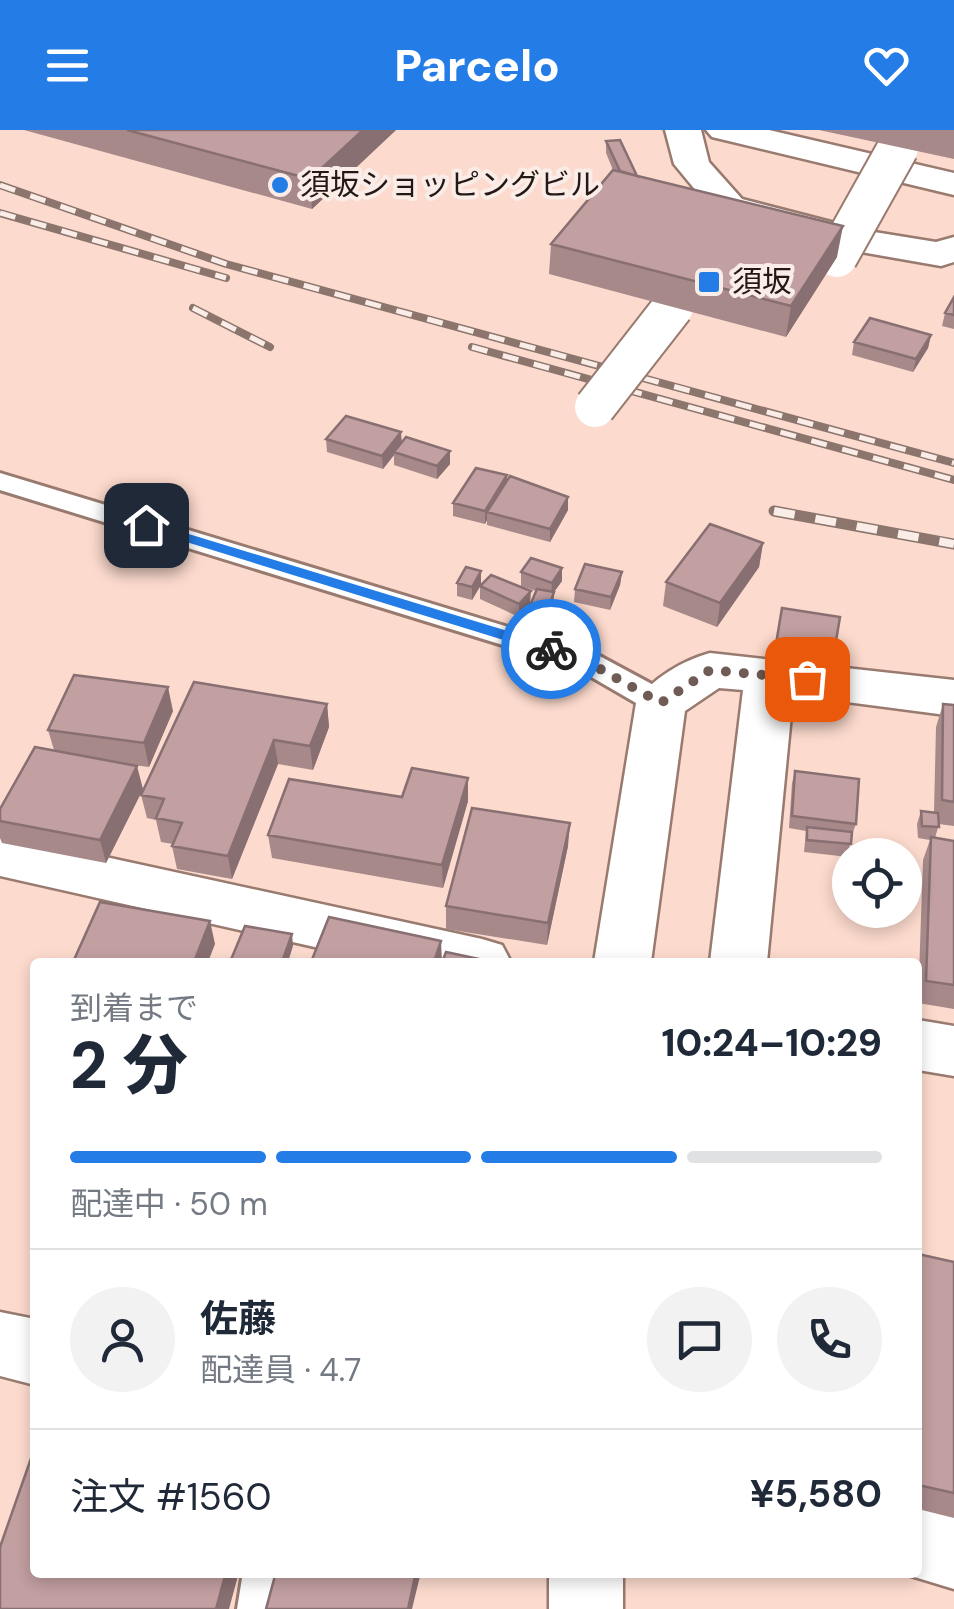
<!DOCTYPE html>
<html lang="ja">
<head>
<meta charset="utf-8">
<style>
  :root { --surface:#fff; --page:#f2f2f3; --text:#1f2937; --muted:#747a83; --line:#e0e1e3; --accent:#247ce6 }
  body { margin:0; font-family:"DM Sans","Noto Sans JP",sans-serif; background:var(--page); color:var(--text); height:100vh; display:flex; flex-direction:column; font-size:38px; white-space:nowrap }
  * { box-sizing:border-box; margin:0 }
  p { font-size:32px; color:var(--muted) }
  .icon { flex:none; width:55px; height:55px; fill:none; stroke:currentColor; stroke-width:2; stroke-linecap:round; stroke-linejoin:round }
  .map { position:relative; flex:1; overflow:hidden }
  .drawer { position:absolute; left:30px; top:828px; width:892px; height:620px; display:flex; flex-direction:column; background:var(--surface); border-radius:10px; box-shadow:0 5px 15px #0003 }
  .drawer>* { flex:none }
  .fabs { position:absolute; left:832px; top:708px; display:grid; gap:20px }
  .fabs a { display:grid; place-items:center; width:90px; height:90px; border-radius:50%; background:var(--surface); box-shadow:0 5px 15px #0003; font-size:50px }
  .pin { position:absolute; display:grid; place-items:center; width:85px; height:85px; color:#fff; margin:-42px; border-radius:20px; box-shadow:0 5px 15px #0006 }
  .courier { position:absolute; display:grid; place-items:center; width:100px; height:100px; margin:-50px; border:8px solid #247ce6; border-radius:50%; background:#fff; color:#222; box-shadow:0 2px 12px #0007 }
  .head em { font-style:normal; font-weight:800 }
  .head div { display:flex; flex-direction:column-reverse }
  .head { display:flex; align-items:center; justify-content:space-between; height:170px; padding:0 40px }
  h1 { font-size:65px; font-weight:800; line-height:75px }
  .bar { display:grid; grid-template-columns:repeat(4,1fr); gap:15px 10px; align-content:center; height:120px; padding:0 40px }
  .bar i { height:12px; border-radius:8px; background:var(--line) }
  .bar .on { background:var(--accent) }
  .bar p { grid-column:span 4 }
  .line { display:flex; align-items:center; gap:25px; padding:0 40px; border-top:2px solid var(--line) }
  .line div { flex:1 }
  .round { display:grid; place-items:center; flex:none; width:105px; height:105px; border-radius:52px; background:var(--page) }
  header { display:flex; justify-content:space-between; align-items:center; height:130px; padding:0 40px; background:var(--accent); color:#fff; font-size:45px; font-weight:800 }
  .map>svg:first-child { display:block }
  .lines { fill:none; stroke-linecap:round; stroke-linejoin:round }
  .lane-casing { stroke:#987a6f; stroke-width:6 }
  .street-casing { stroke:#987a6f; stroke-width:5 }
  .secondary-casing { stroke:#987a6f; stroke-width:5 }
  .lane { fill:#fff; fill-rule:evenodd }
  .street { fill:#fff; fill-rule:evenodd }
  .secondary { fill:#fff; fill-rule:evenodd }
  .rail-far1-casing { stroke:#8b756d; stroke-width:8 }
  .rail-casing { stroke:#8b756d; stroke-width:11 }
  .rail-far1 { stroke:#faece7; stroke-width:5; stroke-dasharray:16; stroke-linecap:butt }
  .rail { stroke:#faece7; stroke-width:8; stroke-dasharray:21; stroke-linecap:butt }
  .street-bridge-casing { stroke:#987a6f; stroke-width:44; stroke-linecap:butt }
  .street-bridge { stroke:#fff; stroke-width:40 }
  .wall { fill:#a7898a }
  .shaded-wall { fill:#886f71 }
  .building { fill:#c29fa1; stroke:#886f71; stroke-width:2.5 }
  .route { fill:#247ce6 }
  .done { stroke:#705c55; stroke-width:10; stroke-dasharray:0 18 }
  .poi-dot { fill:#247ce6; stroke:#faece7; stroke-width:4 }
  .labels { text-anchor:middle; stroke-width:8; stroke-linejoin:round; paint-order:stroke }
  .far-poi-label { font-size:30px; fill:#241814; stroke:#faece7; text-anchor:start }
</style>
</head>
<body>
<header><svg class="icon" aria-label="menu" viewBox="0 0 24 24"><path d="M4 6h16M4 12h16M4 18h16"/></svg>Parcelo<svg class="icon" aria-label="heart" viewBox="0 0 24 24"><path d="M12 20l-8-8c-3-5 5-10 8-4 3-6 11-1 8 4z"/></svg></header>
<div class="map">
<svg width="954" height="1479" viewBox="0 0 954 1479">
  <rect width="100%" height="100%" fill="#fcdacd"/>
  <g class="lines">
    <g class="lane-casing">
      <path id="lane" d="M0,343l594,180 78,42 4,8 -4,8 -11,3 -11,-3 -76,-44 -574,-177z
        M243,1442h44l-6,37h-44z"/>
    </g>
    <g class="street-casing">
      <path id="street" d="M706,0h63l185,43v22l-242,-58z
        M710,523l244,27v36l-161,-21 -26,267h-57l33,-272 -24,-2 -34,23 -34,251h-57l42,-259c14,-24 48,-43 74,-50z
        M0,704l482,105 20,6 9,17h-130l-381,-86z
        M918,890l36,6v50l-36,-6z
        M549,1442h74v37h-74z"/>
    </g>
    <g class="secondary-casing">
      <path id="secondary" d="M665,0h36l8,32 33,37 120,31 74,12 18,-5v25l-13,4 -80,-14 -145,-37 -42,-51z
        M0,1182l35,7v66l-35,-9z
        M918,1377l36,8v74l-56,-17h20z"/>
    </g>
    <use href="#lane" class="lane"/>
    <use href="#street" class="street"/>
    <use href="#secondary" class="secondary"/>
    <g class="rail-far1-casing">
      <path id="rail-far1" d="M0,55l226,79 728,199
        M0,83l226,65
        M193,178l77,39
        M472,217l482,133"/>
    </g>
    <g class="rail-casing">
      <path id="rail" d="M774,381l180,33"/>
    </g>
    <use href="#rail-far1" class="rail-far1"/>
    <use href="#rail" class="rail"/>
    <g class="street-bridge-casing">
      <path id="street-bridge" d="M837,127l61,-109
        M595,277l78,-100"/>
    </g>
    <use href="#street-bridge" class="street-bridge"/>
  </g>
  <path class="wall" d="M24,0h372l-84,79z
    M819,0h135v29z
    M606,11l31,35 200,81 -51,80 -237,-63 2,-30 62,-74 -7,-17z
    M954,167v32l-12,-3 3,-13z
    M931,205l-3,13 -15,24 -61,-17 2,-13z
    M326,309l76,3 48,22 -13,15 -43,-14v-10l-11,14 -56,-17z
    M507,345v5l61,30 -18,32 -63,-17v-5l-2,4 -32,-8v-13z
    M763,413l-4,24 -42,60 -54,-21 3,-24z
    M562,438v13l-8,11 -1,13 -5,15 -17,-4v-13l5,-12 -15,-5v-14z
    M622,442l-2,13 -10,25 -36,-8 1,-13z
    M457,453l24,2 49,19 -11,13 -39,-18v-12l-8,13 -15,-4z
    M782,478l52,45 -3,13 -58,-9z
    M327,574l2,23 -16,43 -35,-6 -46,115 -55,-10 -5,-23 1,-2 -12,-2 -5,-22 -9,-2 -6,-23z
    M943,574l11,1v121l-15,-2 -4,14 19,3v168l-36,-6 5,-143 7,-20 -12,-2 -1,-14 4,-13 13,1 2,-85z
    M173,581l-24,56 -23,-3 17,25 -37,74 -104,-20 -2,-5v-29l54,-59 -6,-20z
    M795,641l61,53 -5,13 -3,20 -44,-5 2,-21 -17,-3 3,-45z
    M402,667l66,4 -25,87 -171,-30 -4,-23z
    M568,716l-21,99 -101,-16v-23z
    M918,1124l36,8v256l-36,-9z"/>
  <path class="shaded-wall" d="M363,0h33l-84,79 -2,-30z
    M843,96l-6,31 -51,80 5,-31z
    M931,205l-3,13 -15,24 3,-13z
    M401,302l1,13 -8,7v3l-11,14 -1,-13z
    M450,321v13l-13,15v-13z
    M507,345v13l-20,24v8l-2,4v-13z
    M568,367v13l-18,32v-13z
    M763,413l-4,24 -42,60 3,-24z
    M562,438v13l-11,15 1,-13z
    M481,441v13l-9,16v-13z
    M622,442l-2,13 -10,25 1,-13z
    M531,461l-1,13 -11,13v-13z
    M554,462l-1,13 -5,15 1,-13z
    M168,557l5,24 -24,56 -5,-24z
    M327,574l2,23 -16,43 -3,-24z
    M274,610l4,24 -46,115 -4,-23z
    M137,636l6,23 -37,74 -6,-23z
    M468,648v23l-25,87 -1,-23z
    M570,693l-2,23 -21,99 1,-22z
    M210,791l5,23 -7,18h-14z
    M292,804l1,12 -5,16h-6z
    M441,811l1,21h-8z
    M226,1442h13l-10,37h-13z
    M416,1442h5l-9,37h-4z"/>
  <path class="building" d="M127,0h236l-53,49z
    M620,10l17,36 -17,-5 -14,-30z
    M613,40l230,56 -52,80 -240,-62z
    M954,167v18l-9,-2z
    M870,188l61,17 -15,24 -62,-17z
    M346,286l55,16 -19,24 -56,-17z
    M406,307l44,14 -13,15 -43,-14z
    M476,338l31,7 -22,36 -32,-8z
    M510,346l58,21 -18,32 -63,-17z
    M710,394l53,19 -43,60 -54,-21z
    M531,428l31,10 -10,15 -31,-11z
    M585,434l37,8 -11,25 -36,-8z
    M466,437l15,4 -9,16 -15,-4z
    M491,445l40,16 -12,13 -39,-18z
    M537,459l17,3 -5,15 -18,-4z
    M782,478l58,9 -6,36 -58,-9z
    M74,545l94,12 -24,56 -96,-13z
    M194,552l133,22 -17,42 -36,-6 -46,116 -56,-10 10,-23 -26,-5 8,-19 -23,-4z
    M943,574l11,1v97l-12,-2z
    M35,617l102,19 -37,74 -100,-19v-12z
    M412,638l56,10 -26,87 -174,-30 21,-56 113,18z
    M795,641l64,8 -3,45 -64,-8z
    M472,678l98,15 -22,100 -102,-17z
    M921,681l17,2 1,14 -17,-1z
    M807,697l45,5 -1,12 -44,-4z
    M931,707l23,4v144l-28,-4z
    M100,772l110,19 -16,41h-121z
    M329,787l112,24 -7,21h-123z
    M245,796l47,8 -10,28h-52z
    M446,822l47,10h-51z
    M918,1124l36,8v231l-36,-8z
    M35,1317v125h191l-10,37h-216v-62z
    M276,1442h140l-8,37h-142z"/>
  <path class="route" d="M146,391l411,125 2,3 -13,4 -405,-125v-6z"/>
  <g class="lines">
    <path class="done" d="M551,519l33,11 77,43 49,-33 97,9"/>
  </g>
  <g class="poi-dot">
    <circle cx="280" cy="55" r="10"/>
    <rect x="697" y="140" width="24" height="24" rx="5"/>
  </g>
  <g class="labels">
    <g class="far-poi-label">
      <text x="300" y="65">須坂ショッピングビル</text>
      <text x="732" y="162">須坂</text>
    </g>
  </g>
</svg>
<div class="fabs">
<a><svg class="icon" aria-label="locate" viewBox="0 0 24 24"><circle cx="12" cy="12" r="6"/><path d="M12 2v4M12 18v4M2 12h4M18 12h4"/></svg></a>
</div>
<div class="pin" style="left:807px;top:549px;background:#ea580c"><svg class="icon" aria-label="bag" viewBox="0 0 24 24"><path d="M5 8h14l-1 12H6zM9 8a3 3 0 0 1 6 0"/></svg></div>
<div class="pin" style="left:146px;top:395px;background:#1f2937"><svg class="icon" aria-label="home" viewBox="0 0 24 24"><path d="M3 11l9-7 9 7M6 9v11h12V9"/></svg></div>
<div class="courier" style="left:551px;top:519px"><svg class="icon" aria-label="bike" viewBox="0 0 24 24"><circle cx="6" cy="16" r="4"/><circle cx="18" cy="16" r="4"/><path d="M6 16l4-8h5l3 8M10 8l3 8H6M13 5h3"/></svg></div>
<section class="drawer">
<div class="head"><div><h1>2 分</h1><p>到着まで</p></div><em>10:24–10:29</em></div>
<div class="bar"><i class="on"></i><i class="on"></i><i class="on"></i><i></i><p>配達中 · 50 m</p></div>
<div class="line" style="height:180px"><a class="round"><svg class="icon" aria-label="person" viewBox="0 0 24 24"><circle cx="12" cy="8" r="4"/><path d="M4 21q1-7 8-7t8 7"/></svg></a><div><b>佐藤</b><p>配達員 · 4.7</p></div><a class="round"><svg class="icon" aria-label="chat" viewBox="0 0 24 24"><path d="M4 5h16v11H9l-5 4z"/></svg></a><a class="round"><svg class="icon" aria-label="phone" viewBox="0 0 24 24"><path d="M5 4h4l2 5-3 2q2 4 5 5l2-3 5 2v4C11 20 4 13 5 4z"/></svg></a></div>
<div class="line" style="height:130px"><div>注文 #1560</div><b>¥5,580</b></div>
</section>
</div>
</body>
</html>
